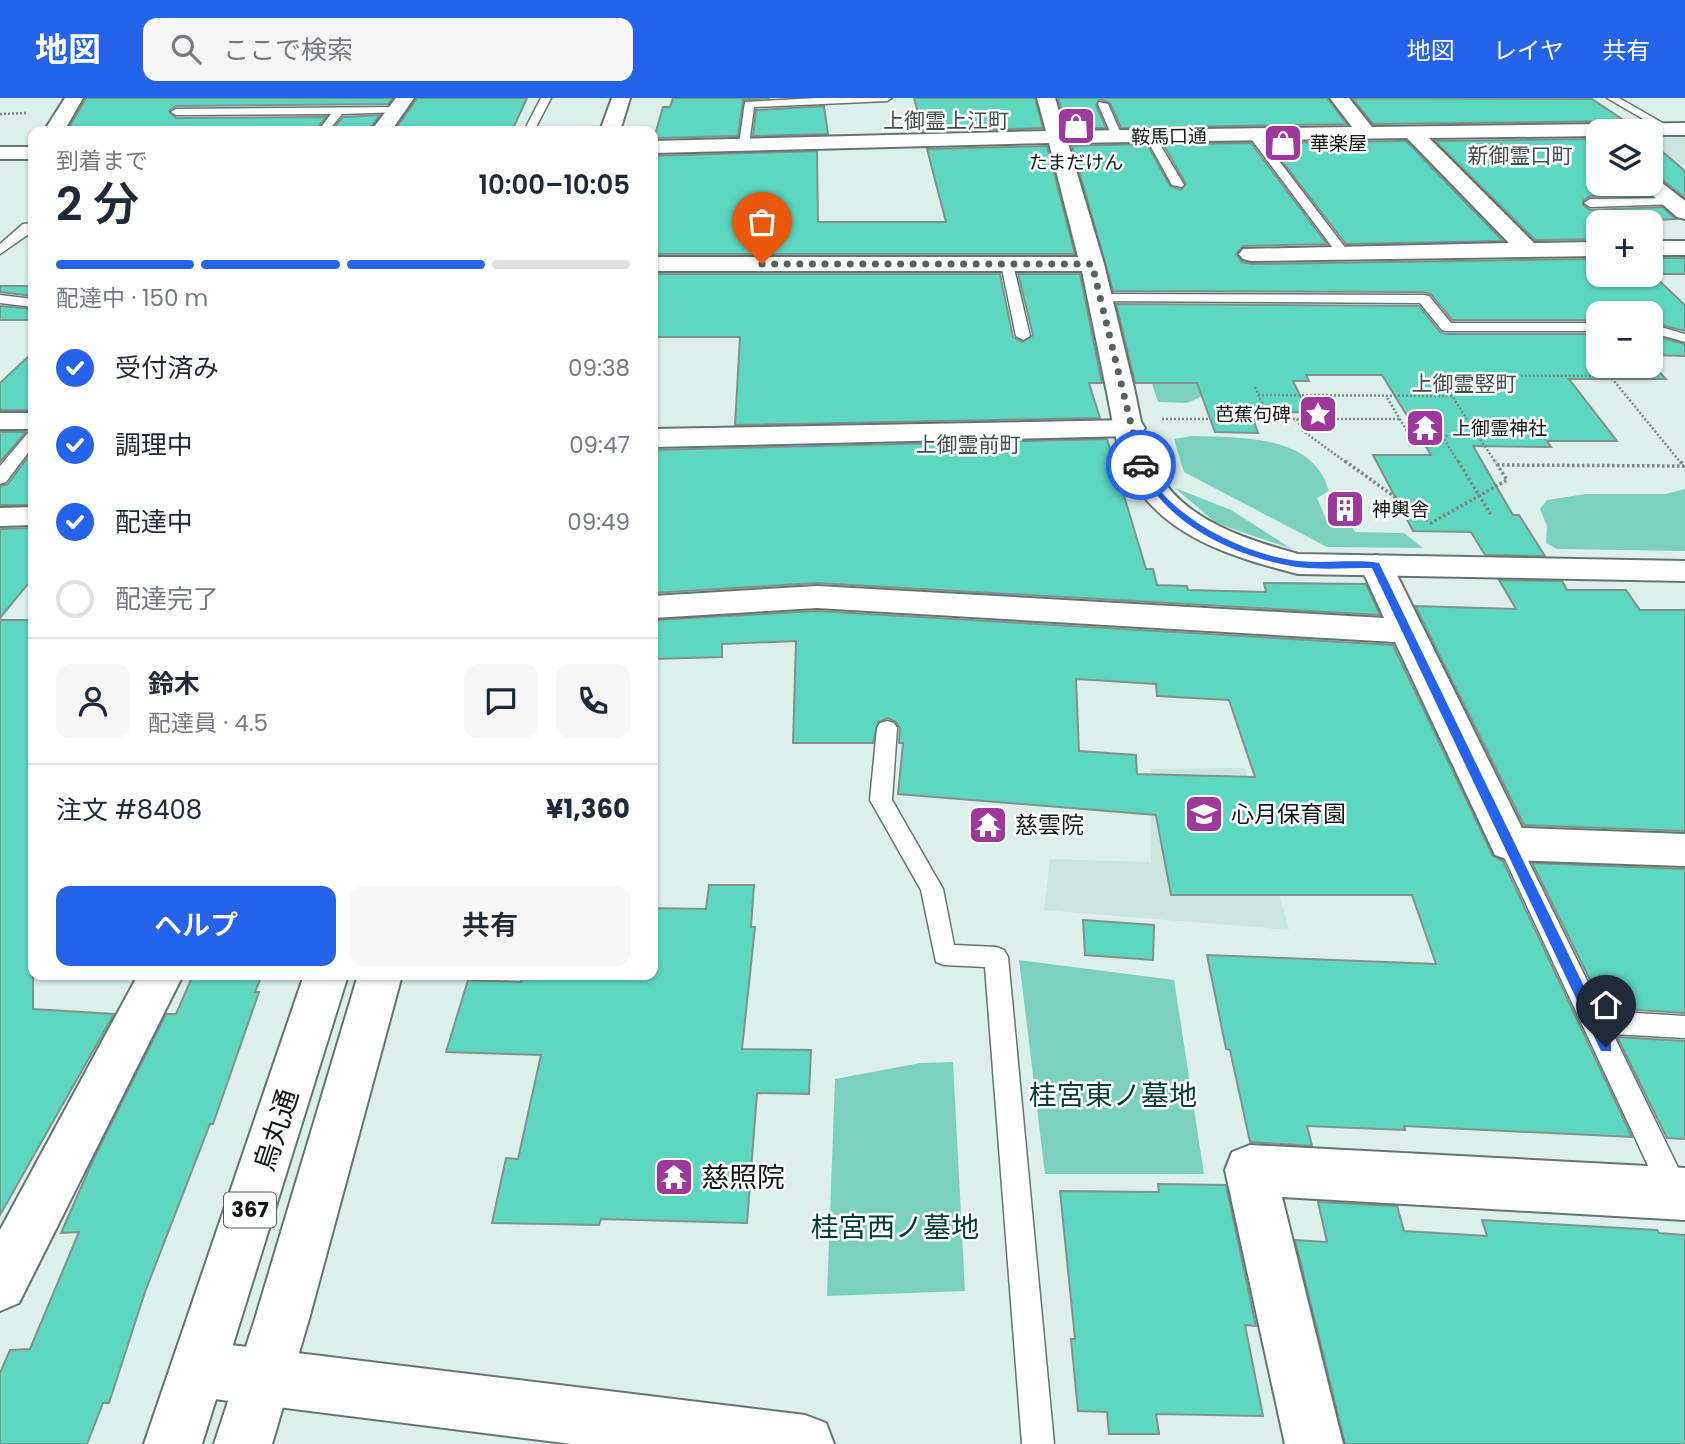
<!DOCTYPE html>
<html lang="ja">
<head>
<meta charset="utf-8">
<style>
  :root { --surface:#fff; --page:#f6f6f7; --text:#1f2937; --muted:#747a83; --line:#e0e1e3; --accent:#2563eb }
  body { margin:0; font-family:Poppins,"Noto Sans JP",sans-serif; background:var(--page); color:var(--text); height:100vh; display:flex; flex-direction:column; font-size:26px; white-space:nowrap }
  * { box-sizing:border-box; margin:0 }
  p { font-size:23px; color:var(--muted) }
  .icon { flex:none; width:38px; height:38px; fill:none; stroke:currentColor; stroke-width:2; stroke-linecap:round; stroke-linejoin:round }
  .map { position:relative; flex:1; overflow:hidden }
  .details { position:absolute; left:28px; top:28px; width:630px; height:854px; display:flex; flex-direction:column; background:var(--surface); border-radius:14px; box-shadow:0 2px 5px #0004 }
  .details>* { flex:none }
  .controls { position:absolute; left:1586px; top:21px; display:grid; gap:14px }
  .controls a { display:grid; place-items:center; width:77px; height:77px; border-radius:14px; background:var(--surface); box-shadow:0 2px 5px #0004; font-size:35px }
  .pin { position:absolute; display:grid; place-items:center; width:60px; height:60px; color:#fff; margin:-72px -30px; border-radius:50% 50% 50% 0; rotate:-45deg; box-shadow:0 0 7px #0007 }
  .pin .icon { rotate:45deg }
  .courier { position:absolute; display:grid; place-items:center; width:70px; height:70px; margin:-35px; border:5px solid #2563eb; border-radius:50%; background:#fff; color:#222; box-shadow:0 2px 9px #0007 }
  .summary em { font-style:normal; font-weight:600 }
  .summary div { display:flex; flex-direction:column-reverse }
  .summary { display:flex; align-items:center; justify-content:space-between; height:119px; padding:0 28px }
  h1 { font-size:46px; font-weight:600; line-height:52px }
  .bar { display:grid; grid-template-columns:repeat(4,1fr); gap:10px 7px; align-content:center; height:84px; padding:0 28px }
  .bar i { height:9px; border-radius:5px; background:var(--line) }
  .bar .on { background:var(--accent) }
  .bar p { grid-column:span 4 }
  .line { display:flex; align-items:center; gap:18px; padding:0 28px; border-top:2px solid var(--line) }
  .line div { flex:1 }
  .round { display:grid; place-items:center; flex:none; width:74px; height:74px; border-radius:14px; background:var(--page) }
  ol { padding:0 28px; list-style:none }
  li { display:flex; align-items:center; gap:21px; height:77px }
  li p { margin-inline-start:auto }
  li .icon { padding:7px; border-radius:50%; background:var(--accent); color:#fff; stroke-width:4 }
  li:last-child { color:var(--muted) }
  li i { width:38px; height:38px; border:4px solid var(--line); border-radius:50% }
  .action { display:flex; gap:14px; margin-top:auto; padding:14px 28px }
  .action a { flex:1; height:80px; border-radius:14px; background:var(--accent); color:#fff; font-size:28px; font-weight:600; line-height:80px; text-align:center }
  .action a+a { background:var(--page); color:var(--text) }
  header { display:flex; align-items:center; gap:42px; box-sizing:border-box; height:98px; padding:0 35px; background:var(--accent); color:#fff }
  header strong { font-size:33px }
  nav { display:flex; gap:38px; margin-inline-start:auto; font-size:24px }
  .search { width:490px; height:63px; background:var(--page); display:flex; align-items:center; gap:18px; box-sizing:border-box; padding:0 24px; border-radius:14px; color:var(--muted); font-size:26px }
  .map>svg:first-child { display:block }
  .built { fill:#cae5de }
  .green { fill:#7bd0be }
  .building { fill:#5dd7c0; stroke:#81928d; stroke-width:2; fill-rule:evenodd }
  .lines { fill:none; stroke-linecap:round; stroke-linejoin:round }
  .lane-casing { stroke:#657571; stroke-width:3 }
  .street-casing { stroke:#657571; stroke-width:4 }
  .secondary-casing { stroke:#657571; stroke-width:4 }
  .highway-casing { stroke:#657571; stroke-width:4 }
  .path-far1 { stroke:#7c8885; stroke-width:2.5; stroke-dasharray:2 2; stroke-linecap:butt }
  .path { stroke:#7c8885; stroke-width:3.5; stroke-dasharray:2.5 2.5; stroke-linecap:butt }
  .lane { fill:#fff; fill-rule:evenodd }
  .street { fill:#fff; fill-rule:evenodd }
  .secondary { fill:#fff; fill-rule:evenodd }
  .highway { fill:#fff; fill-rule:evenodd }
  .route { fill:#2563eb }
  .done { stroke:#57615f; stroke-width:7; stroke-dasharray:0 12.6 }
  .labels { text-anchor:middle; stroke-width:5; stroke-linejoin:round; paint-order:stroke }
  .far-street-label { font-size:19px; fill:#0f1514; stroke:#fff }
  .far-poi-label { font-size:19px; fill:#0f1514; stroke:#fff; text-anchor:start }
  .far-neighbourhood-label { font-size:21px; fill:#404f4c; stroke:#fff }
  .shield { fill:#fff; stroke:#575b5a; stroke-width:2 }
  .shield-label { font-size:21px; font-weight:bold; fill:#0f1514 }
  .poi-label { font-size:23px; fill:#0f1514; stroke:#fff; text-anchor:start }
  .near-park-label { font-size:28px; fill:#023d33; stroke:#fff }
  .near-street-label { font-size:28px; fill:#0f1514; stroke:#fff }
  .near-poi-label { font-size:28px; fill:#0f1514; stroke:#fff; text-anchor:start }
</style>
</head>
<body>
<header>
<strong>地図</strong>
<div class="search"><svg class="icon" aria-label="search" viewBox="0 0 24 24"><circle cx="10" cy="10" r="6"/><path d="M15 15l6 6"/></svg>ここで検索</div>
<nav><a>地図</a><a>レイヤ</a><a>共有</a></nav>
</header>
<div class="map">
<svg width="1685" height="1346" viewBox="0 0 1685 1346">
  <rect width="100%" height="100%" fill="#ddefea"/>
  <path class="built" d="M1650,34h35v33h-7l-15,-12h3l-16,-12z
    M1245,670l44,162 -245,-20 6,-51 101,3v-93z"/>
  <path class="green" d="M1198,279l9,17 -20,9 -29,-1 -6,-18h39v-5z
    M1192,338c48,2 121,-3 137,55l-12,7 9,21 23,2 6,11 49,1 19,15 -96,-1 -143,-75 -10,-33z
    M1175,390l56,22 61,39 -76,-26z
    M1685,391v62l-128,-2 -11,-6 1,-17 -7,-17 7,-9 39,-6h79z
    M1019,862l155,20 30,194h-159z
    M953,964l12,229 -138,5 8,-217 85,-16z"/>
  <path class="building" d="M86,0h307l-5,6 -212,2 -7,5 7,7 150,-1 -11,14h-248z
    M417,0h110l-15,33h-118z
    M673,0h97l-27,2 -5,36 -84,2 9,-31h7z
    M914,0h121l8,30 -120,4z
    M1058,0h269l20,26 -226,4 -11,-25 -10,-4 -4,6 10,23h-39z
    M1352,0l240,1 33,22 -252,3z
    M824,8l4,28 -75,2 3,-26z
    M380,17l-12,16h-37l12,-14z
    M1598,41v45h39l12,12h-59l-7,5v4l7,5 72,-3 14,12 -78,3v17l-63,1 -100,-99z
    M1406,43l97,100 -157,3 -78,-101z
    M1650,43l35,30v27l-26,-21 -9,-2z
    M1251,45l76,101 -84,2 -7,8 6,8 9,2 347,-5v16h52v-17h35v16h-33l33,31v26l-35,-9v-9h-52v7h-146l-21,-26 -7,-2 -311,-1 -41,-145 75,-2 23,42 11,4 5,-6 -23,-40z
    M1047,48l28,108h-422v-98l164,-5 1,71h128l-19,-73z
    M653,176h347l13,63 9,5 11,-7 -15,-61h62l22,109h-13l11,35 -365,7 5,-88h-87z
    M0,188h33v10l-33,-4z
    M1116,206l303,2 21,26 6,2h152v32h52v-4l16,17h-97l48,62h-70l4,6 -78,-1 40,69h6l26,41 -60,-1 -14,-23 -58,-1 -40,-76h58l-49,-80h-76l3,6h-16l15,31 -57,1 7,20 -43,-1 -18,-49h-62z
    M0,208l33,3v11h-33z
    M1650,237l35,9v12l-35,-1z
    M33,254v58h-33v-27z
    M0,334h26l-26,30z
    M1107,341l39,130h7l4,16 30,1 1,4 78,2 -2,-9 102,1 14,31 -563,-32 -164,10v-143z
    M33,352v55h-33v-19l8,-2z
    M33,430v50l-33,40v-89z
    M1499,482l63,1 5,9h59l14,20h45v221l-161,-6 -109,-219 101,3z
    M817,513l576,34 100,211 10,5 129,276 -228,-11 1,4 -98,-4 5,20 -62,-4 -20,-92 -4,-1 -19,-94 229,9 -24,-69h-241l-15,-80 -258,-21 5,-51h-4l1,-15 -4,-6 -8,-4 -10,4 -5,21h-80l3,-102 -74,3v13l-69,2v-39zM1076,581l80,5 1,12 72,4 26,77 -118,-3 -1,-19 -57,-4z
    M0,522h33v389l81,5 -114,201z
    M1532,765l153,6v144l-81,-5z
    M709,787h45l-3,42h4l-13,122 69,1 -2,44 -52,-1 -10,130 -146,-4 -2,6 -107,-2 14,-65 12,1 23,-104 -95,-3 22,-72 53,2 2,-7h130v-67l53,1z
    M1083,822l71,5 -1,35 -68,-5z
    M193,877h69l-7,17h4l-46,132h-3l-65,168 -36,111h-6l-16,41h-87v-71l10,-23 20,-1 49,-117 -18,1 33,-75 72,-144h10z
    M1617,939l68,4v98l-18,-1z
    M1158,1086l68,1 30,141 -11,-1 18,91 -107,-2 3,20h-50l-2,-22 -29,-1 -7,-72h4l-15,-148 99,1z
    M1318,1104l79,4 7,25 83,5 -5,-16 175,10 2,3 26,2v209h-340l-50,-204 32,2z"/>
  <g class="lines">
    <g class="lane-casing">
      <path id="lane" d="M541,0h10l-17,33h-10z
        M817,0h75l-5,3 -133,6 -5,38 -5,3 -5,-3 6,-43z
        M1607,0h12l54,31 -9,2z
        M1099,4l9,2 14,32 -1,2 -9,-2 -14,-32z
        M397,9l5,3 -1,2 -59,2 -14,17h-10l13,-17 -155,1 -5,-3 5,-3z
        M1249,34h8l90,118v6h-8l-90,-120z
        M1146,36l9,2 29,49 -2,2 -10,-2 -27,-49z
        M1673,100l6,4 -2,2 -87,3 -6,-4 6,-4z
        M33,125v8l-33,23v-10l23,-20z
        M1007,162l6,4 17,72 -7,4 -7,-4 -15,-72z
        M1099,196l325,1 5,1 22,27h147v8h-151l-5,-1 -22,-27 -326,-2 -2,-3z
        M0,197l33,4v8l-33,-4z
        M1650,226l35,10v8l-35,-10z
        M33,334v14l-27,36 -6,2v-18l27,-32z
        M887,623l7,2 3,5 -5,72 51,89 11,56 42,2 8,3 4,7 46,487h-32l-37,-477 -41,-2 -8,-3 -15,-72 -51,-90 7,-72 3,-5z
        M1509,737l8,3 85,173 83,5v22l-72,-4 72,148v20l-10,4 -10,-4 -167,-358 3,-6z"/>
    </g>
    <g class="street-casing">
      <path id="street" d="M65,0h18l-19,33h-20z
        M396,0h18l-23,33h-20z
        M1037,0h18l10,33 287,-4 -22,-29h19l23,29 313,-4v12h-35v-4h-52v5l-169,2 105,105 64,-1v14l-347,5 -8,-2 -4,-5 4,-5 266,-6 -102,-105 -339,5 36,121 30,124 -4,6 -10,2 -10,-2 -4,-6 -24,-117h-429v-14h425l-29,-114 -396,10v-12l393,-10z
        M0,49h33v12h-33z
        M1650,79l7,2 28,22v18l-8,-2 -34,-30 -3,-3h10z
        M1650,143h35v14h-35z
        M0,315h33v16h-33z
        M1131,322l10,2 4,6 -4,6 -10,2 -478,11v-18z
        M33,409v18l-33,1v-18z
        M1376,457l11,3 5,7 130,263 163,6v32l-176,-6 -14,-5 -100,-213 -578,-34 -164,10v-22l164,-10 567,32 -24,-53 5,-7z
        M138,877h45l-164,328 -19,8v-81z
        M1250,1047l435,23v52l-403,-23 61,247h-58l-60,-274 7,-18z
        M198,1243l607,74 21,8 8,21h-262l-374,-47 -20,-8 -8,-20 8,-20z"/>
    </g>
    <g class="secondary-casing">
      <path id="secondary" d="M1120,282l10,2 4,6c6,27 10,58 23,83 27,50 91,69 141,83l387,7v20l-387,-7c-65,-17 -137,-37 -170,-102 -13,-26 -16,-57 -22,-84l4,-6z"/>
    </g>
    <g class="highway-casing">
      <path id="highway" d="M612,0h18l-10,33h-20z
        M304,877h44l-146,469h-58z
        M358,877h44l-93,344 -37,125h-58l41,-125z"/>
    </g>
    <path class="path-far1" d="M0,16l27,-1
      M1255,289l14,32
      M1258,297l194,1 26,40h-68l-24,-40
      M1452,298l-14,-21 172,1 71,87
      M1162,321h48
      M1253,321h146
      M1297,321l6,12 44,32
      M1442,338l17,27
      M1478,338l18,27"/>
    <path class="path" d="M1345,363l86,62 76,-43 -12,-19
      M1458,363l33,54
      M1497,367l187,1 -4,-5"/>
    <use href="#lane" class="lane"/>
    <use href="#street" class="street"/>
    <use href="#secondary" class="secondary"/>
    <use href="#highway" class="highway"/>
  </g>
  <path class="route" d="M1138,365h6c7,10 12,23 20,32 33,35 87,60 134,66 27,3 55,-2 81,2l232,479v9h-10l-229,-483c-24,0 -51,2 -75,-1 -56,-9 -120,-37 -150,-86 -4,-6 -9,-12 -9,-18z"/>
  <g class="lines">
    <path class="done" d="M762,166h330l49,201"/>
  </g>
  <defs>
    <g id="shop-square" transform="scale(2.0125)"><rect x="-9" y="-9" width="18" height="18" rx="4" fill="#9e389c" stroke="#fff"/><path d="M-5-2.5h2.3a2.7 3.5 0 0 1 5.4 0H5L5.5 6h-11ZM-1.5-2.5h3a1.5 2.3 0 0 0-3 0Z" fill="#fff"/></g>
    <g id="sight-square" transform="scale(2.0125)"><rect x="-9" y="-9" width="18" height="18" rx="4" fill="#9e389c" stroke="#fff"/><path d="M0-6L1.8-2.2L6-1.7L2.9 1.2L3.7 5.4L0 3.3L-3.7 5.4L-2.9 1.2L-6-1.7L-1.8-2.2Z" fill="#fff"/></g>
    <g id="temple-square" transform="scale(2.0125)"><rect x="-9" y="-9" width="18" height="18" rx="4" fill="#9e389c" stroke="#fff"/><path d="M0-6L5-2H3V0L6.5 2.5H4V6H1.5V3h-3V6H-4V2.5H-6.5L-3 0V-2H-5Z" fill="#fff"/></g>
    <g id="building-square" transform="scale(2.0125)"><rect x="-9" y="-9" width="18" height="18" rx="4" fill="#9e389c" stroke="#fff"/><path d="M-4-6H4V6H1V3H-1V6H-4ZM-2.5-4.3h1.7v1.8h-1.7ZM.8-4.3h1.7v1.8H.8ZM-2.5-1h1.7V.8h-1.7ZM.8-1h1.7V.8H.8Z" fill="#fff"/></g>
    <g id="school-square" transform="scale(2.0125)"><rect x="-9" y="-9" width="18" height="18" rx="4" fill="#9e389c" stroke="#fff"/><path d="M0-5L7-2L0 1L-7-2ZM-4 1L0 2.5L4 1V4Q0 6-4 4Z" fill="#fff"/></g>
  </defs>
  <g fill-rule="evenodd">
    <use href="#shop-square" x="1076" y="28"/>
    <use href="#shop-square" x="1283" y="45"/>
    <use href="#sight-square" x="1318" y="316"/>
    <use href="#temple-square" x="1425" y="330"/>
    <use href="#building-square" x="1345" y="411"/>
    <use href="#school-square" x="1204" y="716"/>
    <use href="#temple-square" x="988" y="727"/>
    <use href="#temple-square" x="674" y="1079"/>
  </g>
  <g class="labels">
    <g class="far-street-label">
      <text transform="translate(1169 38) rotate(-1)" y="7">鞍馬口通</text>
    </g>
    <g class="far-poi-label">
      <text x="1310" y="52">華楽屋</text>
      <text x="1076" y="71" text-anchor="middle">たまだけん</text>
      <text x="1291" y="323" text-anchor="end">芭蕉句碑</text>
      <text x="1452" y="337">上御霊神社</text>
      <text x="1372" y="418">神輿舎</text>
    </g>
    <g class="far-neighbourhood-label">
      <text x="946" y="30">上御霊上江町</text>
      <text x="1520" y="65">新御霊口町</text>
      <text x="1464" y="293">上御霊竪町</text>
      <text x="968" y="354">上御霊前町</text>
    </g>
    <rect class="shield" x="224" y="1094.5" width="52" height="35" rx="5"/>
    <g class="shield-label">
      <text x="250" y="1119">367</text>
    </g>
    <g class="poi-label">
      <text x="1231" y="724">心月保育園</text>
      <text x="1015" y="735">慈雲院</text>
    </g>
    <g class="near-park-label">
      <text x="1113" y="1007">桂宮東ノ墓地</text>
      <text x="895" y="1139">桂宮西ノ墓地</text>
    </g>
    <g class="near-street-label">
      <text transform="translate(276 1032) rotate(-72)" y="10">烏丸通</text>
    </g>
    <g class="near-poi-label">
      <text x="701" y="1089">慈照院</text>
    </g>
  </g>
</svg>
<div class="controls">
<a><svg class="icon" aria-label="layers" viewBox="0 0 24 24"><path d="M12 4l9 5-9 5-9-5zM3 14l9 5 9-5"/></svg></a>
<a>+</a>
<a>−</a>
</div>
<div class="pin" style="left:762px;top:166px;background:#ea580c"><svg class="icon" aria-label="bag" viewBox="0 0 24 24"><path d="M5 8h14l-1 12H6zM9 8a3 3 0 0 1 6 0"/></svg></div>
<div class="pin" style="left:1606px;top:949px;background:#1f2937"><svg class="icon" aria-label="home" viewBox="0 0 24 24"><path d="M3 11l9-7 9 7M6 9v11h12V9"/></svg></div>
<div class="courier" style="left:1141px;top:367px"><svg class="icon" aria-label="car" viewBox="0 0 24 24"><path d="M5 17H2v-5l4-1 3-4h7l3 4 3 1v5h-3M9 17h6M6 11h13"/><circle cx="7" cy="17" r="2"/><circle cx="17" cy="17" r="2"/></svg></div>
<section class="details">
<div class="summary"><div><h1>2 分</h1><p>到着まで</p></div><em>10:00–10:05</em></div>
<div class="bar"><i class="on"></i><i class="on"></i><i class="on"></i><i></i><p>配達中 · 150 m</p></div>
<ol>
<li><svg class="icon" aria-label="check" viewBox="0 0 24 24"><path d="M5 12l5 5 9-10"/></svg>受付済み<p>09:38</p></li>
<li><svg class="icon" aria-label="check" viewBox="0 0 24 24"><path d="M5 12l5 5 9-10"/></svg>調理中<p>09:47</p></li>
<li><svg class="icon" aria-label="check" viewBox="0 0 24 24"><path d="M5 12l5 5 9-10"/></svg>配達中<p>09:49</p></li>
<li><i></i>配達完了</li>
</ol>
<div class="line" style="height:126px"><a class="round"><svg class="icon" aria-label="person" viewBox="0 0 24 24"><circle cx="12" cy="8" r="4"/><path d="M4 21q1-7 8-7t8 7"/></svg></a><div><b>鈴木</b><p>配達員 · 4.5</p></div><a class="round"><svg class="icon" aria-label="chat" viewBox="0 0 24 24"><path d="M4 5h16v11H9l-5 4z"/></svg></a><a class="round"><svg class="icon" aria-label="phone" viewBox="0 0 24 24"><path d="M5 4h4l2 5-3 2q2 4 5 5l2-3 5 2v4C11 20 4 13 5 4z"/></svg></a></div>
<div class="line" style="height:91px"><div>注文 #8408</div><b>¥1,360</b></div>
<div class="action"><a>ヘルプ</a><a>共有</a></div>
</section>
</div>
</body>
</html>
